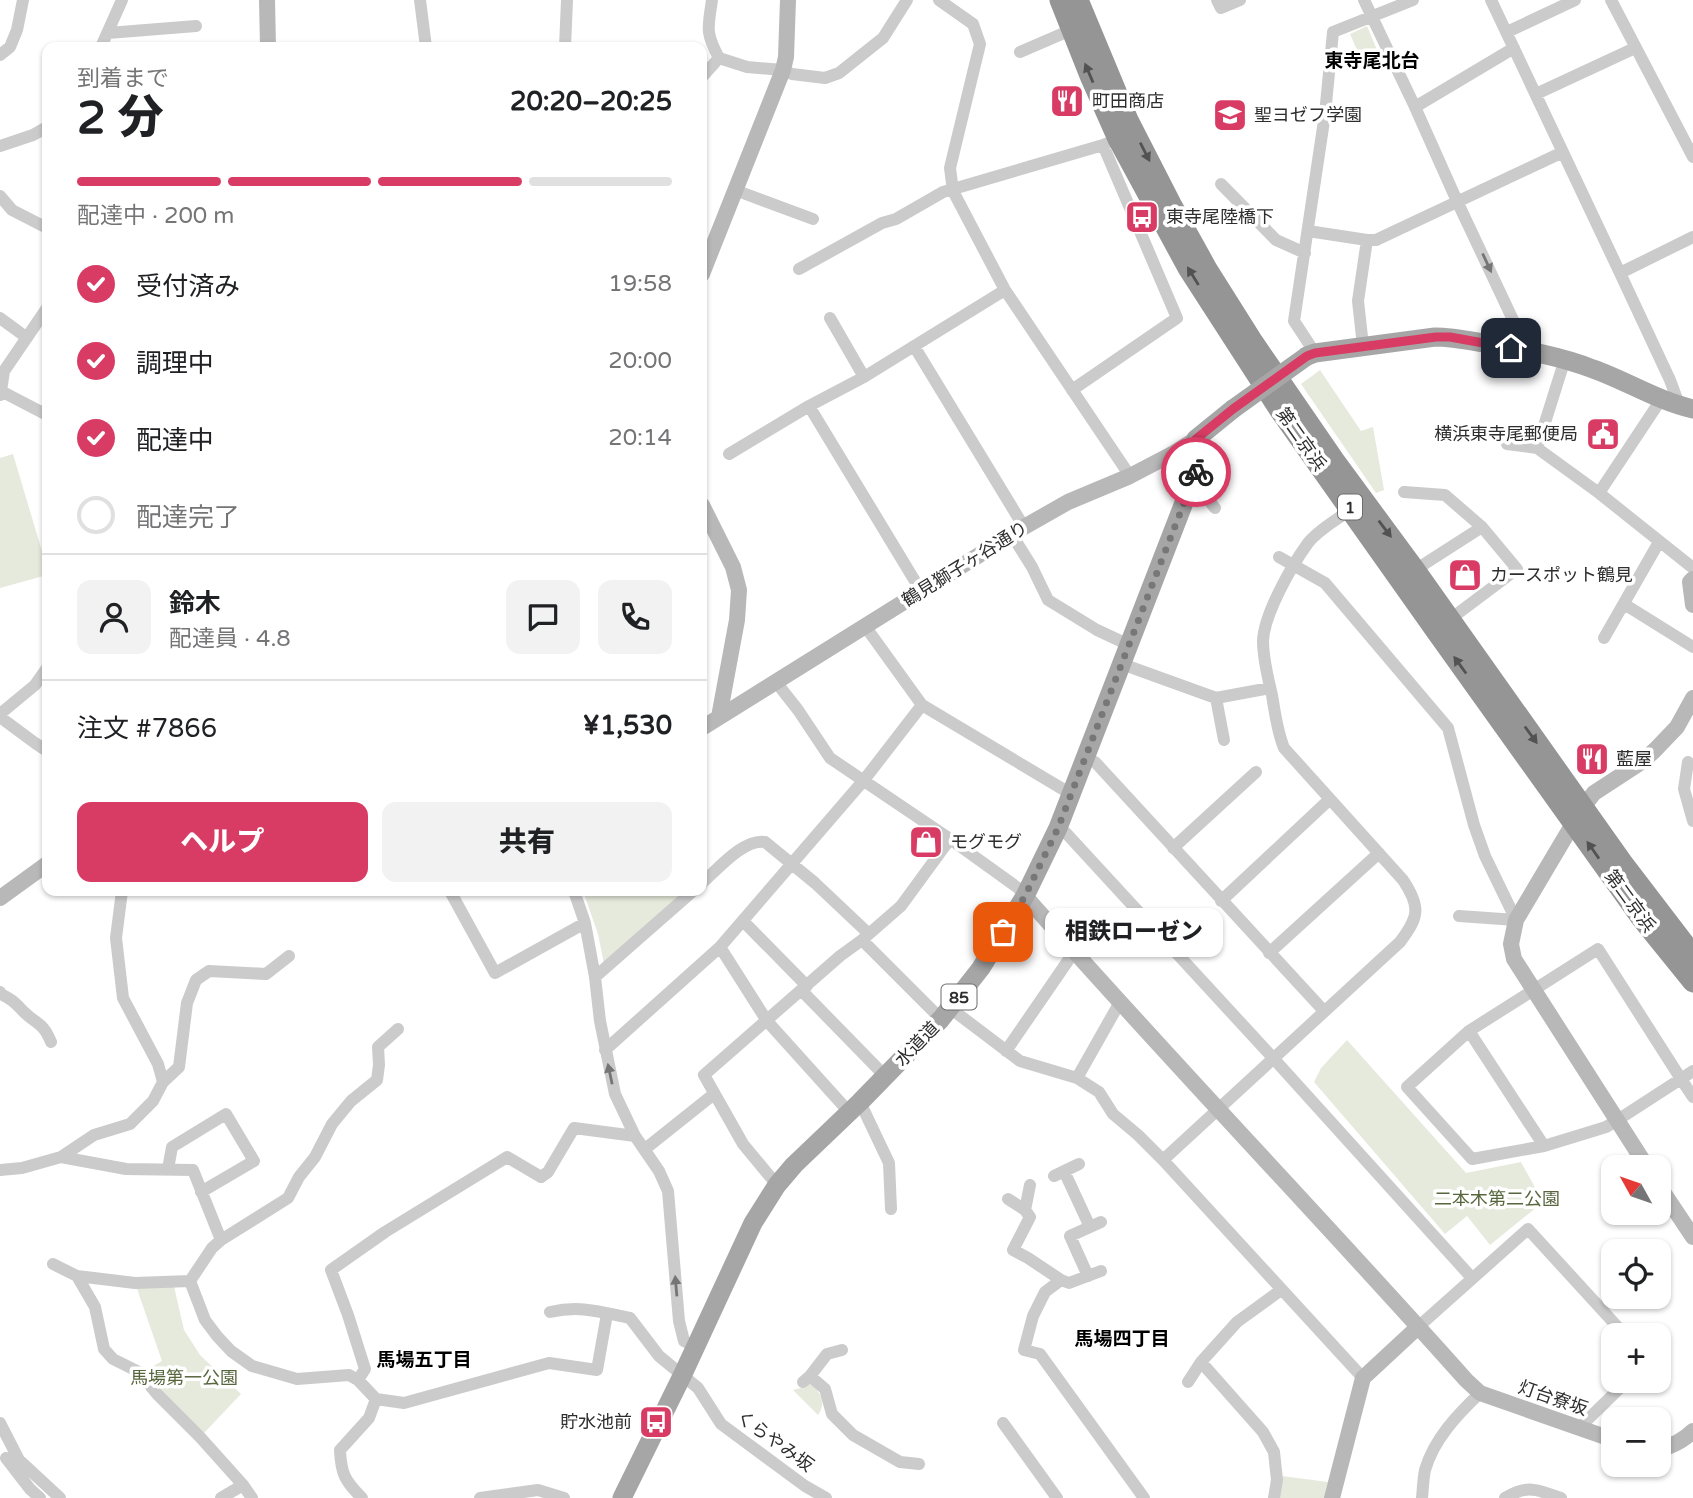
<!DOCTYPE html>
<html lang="ja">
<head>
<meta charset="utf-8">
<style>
  :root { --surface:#fff; --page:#f2f2f2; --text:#202124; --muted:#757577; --line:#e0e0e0; --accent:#d83c64 }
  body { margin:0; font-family:"Varela Round","Noto Sans JP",sans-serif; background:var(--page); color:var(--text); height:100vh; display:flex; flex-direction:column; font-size:26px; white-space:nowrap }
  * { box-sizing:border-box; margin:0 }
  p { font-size:23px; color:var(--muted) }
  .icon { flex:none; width:38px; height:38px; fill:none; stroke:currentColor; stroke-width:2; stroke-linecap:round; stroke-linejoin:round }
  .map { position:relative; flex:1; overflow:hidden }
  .side { position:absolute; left:42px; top:42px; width:665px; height:854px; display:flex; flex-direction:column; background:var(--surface); border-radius:14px; box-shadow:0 2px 5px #0004 }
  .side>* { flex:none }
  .needle { width:46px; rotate:310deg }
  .tools { position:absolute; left:1601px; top:1155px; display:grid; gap:14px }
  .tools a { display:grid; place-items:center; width:70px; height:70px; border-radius:14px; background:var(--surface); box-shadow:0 2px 5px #0004; font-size:35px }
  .pin { position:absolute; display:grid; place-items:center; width:60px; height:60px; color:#fff; margin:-30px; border-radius:14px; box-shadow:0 4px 10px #0006 }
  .courier { position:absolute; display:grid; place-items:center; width:70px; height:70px; margin:-35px; border:5px solid #d83c64; border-radius:50%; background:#fff; color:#222; box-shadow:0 2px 9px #0007 }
  .bubble { position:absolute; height:49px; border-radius:14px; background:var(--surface); box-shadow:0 2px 5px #0004; font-size:23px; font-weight:800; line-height:49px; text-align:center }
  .headline em { font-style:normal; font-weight:800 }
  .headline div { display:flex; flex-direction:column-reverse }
  .headline { display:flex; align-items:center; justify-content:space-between; height:119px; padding:0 35px }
  h1 { font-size:46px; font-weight:800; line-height:52px }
  .bar { display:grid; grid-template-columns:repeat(4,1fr); gap:10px 7px; align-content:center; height:84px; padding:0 35px }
  .bar i { height:9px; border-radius:5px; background:var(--line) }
  .bar .selected { background:var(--accent) }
  .bar p { grid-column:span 4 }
  .line { display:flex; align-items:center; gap:18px; padding:0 35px; border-top:2px solid var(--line) }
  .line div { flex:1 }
  .round { display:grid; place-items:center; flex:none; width:74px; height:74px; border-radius:14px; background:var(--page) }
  ol { padding:0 35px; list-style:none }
  li { display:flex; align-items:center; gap:21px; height:77px }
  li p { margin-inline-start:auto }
  li .icon { padding:7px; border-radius:50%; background:var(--accent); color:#fff; stroke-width:4 }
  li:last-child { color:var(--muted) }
  li i { width:38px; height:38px; border:4px solid var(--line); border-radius:50% }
  .button { display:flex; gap:14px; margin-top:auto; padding:14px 35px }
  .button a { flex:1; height:80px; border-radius:14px; background:var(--accent); color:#fff; font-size:28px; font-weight:800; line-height:80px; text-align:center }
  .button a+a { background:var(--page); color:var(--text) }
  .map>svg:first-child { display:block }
  .green { fill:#e6eadc }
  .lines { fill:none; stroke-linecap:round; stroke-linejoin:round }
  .street { stroke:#cbcbcb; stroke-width:12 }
  .secondary { stroke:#b8b8b8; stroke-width:16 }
  .primary { stroke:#a6a6a6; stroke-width:19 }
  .highway { stroke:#959595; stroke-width:21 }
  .primary-bridge { stroke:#a6a6a6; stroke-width:19 }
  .oneway { fill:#525252 }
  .oneway2 { fill:#757575 }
  .done { stroke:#777; stroke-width:7; stroke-dasharray:0 12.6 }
  .route { stroke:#d83c64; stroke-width:9 }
  .labels { text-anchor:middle; stroke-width:7; stroke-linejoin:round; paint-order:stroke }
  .shield { fill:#fff; stroke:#6d6d6d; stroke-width:2 }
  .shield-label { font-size:16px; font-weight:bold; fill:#2e2e2e }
  .poi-label { font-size:18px; fill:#2e2e2e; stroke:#fff; text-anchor:start }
  .street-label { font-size:18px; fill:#2e2e2e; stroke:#fff }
  .park-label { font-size:18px; fill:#58663e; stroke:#fff }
  .neighbourhood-label { font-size:19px; font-weight:bold; fill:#000; stroke:#fff }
</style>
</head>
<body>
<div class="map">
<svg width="1693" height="1498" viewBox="0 0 1693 1498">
  <rect width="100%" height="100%" fill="#fff"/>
  <path class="green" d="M1367,26l10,24 -16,9 -11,-25z
    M1320,370l41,61 12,-4 11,63 -8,3 -75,-109z
    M13,454l34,114v7l-47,13v-130z
    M583,891h107l-86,73 -6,-30z
    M1347,1040l119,133 55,-11 22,40 -53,43 -23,-29 -22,18 -131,-152 7,-14z
    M173,1282l11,48 16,25 41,39 -37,39 -49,-46 -10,-16 17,-10 -27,-78z
    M810,1382c10,10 17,20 8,33l-25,-25 12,-3z
    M1282,1476l46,6 -4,16h-45z"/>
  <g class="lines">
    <path class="street" d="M420,0l6,47
      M712,0c-4,28 -7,32 7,58l28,9 36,3 9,4 33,4 14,-5 44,-35 24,-38
      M939,0l34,24 7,20 -30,124 3,23 52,99 125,186
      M1217,0l4,8 19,-8
      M1364,0l51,107 42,94 65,138 -1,10
      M1491,0l129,273 50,107 7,19 4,6
      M1611,0l82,157
      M1507,32l68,-32
      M108,33l88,-7
      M101,47l21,-47
      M565,47l2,-47
      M1020,52l51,-22
      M0,55l10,-8 7,-17 6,-30
      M702,77l17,-19
      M1536,94l99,-46
      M1415,107l99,-59
      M0,146l33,-11 14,-8
      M1221,184l55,56 29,13
      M735,190l78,29
      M0,196l12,14 35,18
      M1308,231l59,9h9l187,-88
      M799,269l83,-46 14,-4 47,-27 160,-47 15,-6
      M1620,273l73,-36
      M0,318l26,19
      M830,318l34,59
      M914,346l110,181
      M1363,346l-5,-45 9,-61
      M1315,353l-21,-32 31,-207 8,-82 80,-32
      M1072,390l105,-72 -74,-173
      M1,391l3,-20 43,-63
      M0,395l1,-4 46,24
      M809,406l112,185
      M1507,444l30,4 62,45 94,75
      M1537,448l28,-89
      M729,454l80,-48 55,-29 141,-87
      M1192,480l23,28
      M1404,492l41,3 37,32 -67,43
      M1599,493l63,-95
      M1012,535l20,32 16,33 49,30 32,15
      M1279,557l46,26 123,145 26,97 11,31 31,64 -57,-4
      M1624,604l69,43
      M1449,620l68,-51 -35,-42
      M865,626l57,79 149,89
      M1604,638l55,-96
      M1122,664l94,34 54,-10
      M776,682l22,28 32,48 120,81 68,49 7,8
      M1216,698l8,42
      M0,714l35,-29 12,-17
      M0,717l35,26 12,8
      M1084,759l11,3 229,249
      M1688,762l-4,27 9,32
      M1058,828l8,5 208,226 198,219
      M1173,848l83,-76
      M702,883c15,-13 42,-45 63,-41l50,41 54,51
      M122,891l-6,47 7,60 35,66 5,18
      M450,891l45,82 90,-50
      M574,891l11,32 10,54 5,44 15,73 20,42 24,35 9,20 11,130 5,20 11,5
      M1221,901l109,-102
      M743,921l64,65
      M862,940l79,79
      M720,947l47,74 82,91
      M1269,953l110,-100
      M595,977l98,-86
      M801,990l84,86
      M0,992l1,2c12,6 14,9 23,18 13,13 19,10 27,30
      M950,1008l70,53 57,17 22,14 14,22 25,21 25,25 200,218
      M398,1029l-20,18 1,18 -2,15 -26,21 -19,23 -17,33 -16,20 -11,21 -67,42 -9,8 -22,33 15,39 12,16 14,15 21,15 45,13 52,-4 9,5 18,19 28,4 145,-40 48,7 10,-56
      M1469,1031l75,115
      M605,1050l115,-103 144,-167 58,-75
      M1006,1051l68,-99
      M1693,1071l-77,50 -10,6 -62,19 -72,13 -65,-72 62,-56 129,-82 83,130 12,18
      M1077,1078l43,-76
      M860,1102l29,61 2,46
      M645,1149l69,-55
      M61,1157l65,12 67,1 28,70
      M1163,1160l237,-218c19,-25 21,-35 3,-62l-119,-132c-7,-17 -9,-35 -12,-53 -4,-17 -9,-36 -9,-54 1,-27 29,-76 45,-98 11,-14 29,-23 43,-34
      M168,1169l4,-22 54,-33 28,47 -53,31
      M0,1170l22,-2 39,-11 33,-22 36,-11 23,-23 10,-19 16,-15 8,-64 9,-23 13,-9 57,3 23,-18
      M1064,1171l26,56
      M1054,1176l25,-12
      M777,1185l-34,-41 -39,-69 136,-119 22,-16 39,-34 49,-67
      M1008,1199l17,11 5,7 -17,33 15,8 33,22 8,3 32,-12
      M1025,1210l5,-25
      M53,1264l24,12 58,7 55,-2
      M77,1276l18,31 9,42 9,10 26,13 18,22 43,43 43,48 9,13
      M1088,1276l-18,-40 31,-14
      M1061,1280l-16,12 -12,24 -9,34 16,4 104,144
      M550,1312c31,-7 50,0 80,6l29,38 39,32 23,36 84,62 21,12
      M1418,1327l110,-98 97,106
      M1201,1362l62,70 11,20 3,28 -3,18
      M810,1376l17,-22 15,-4
      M358,1380l7,-11 -17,-54 -17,-45 54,-38 122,-75 34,20 7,-5 26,-44 61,8
      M803,1382l7,-6 15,13 7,25 21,21 47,27 19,2
      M1188,1382l13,-20 36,-40 44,-32
      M0,1423l19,37 41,38
      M1003,1423l54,75
      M1579,1428l48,-47
      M6,1458l24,31 10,9
      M221,1498l22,-13
      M362,1498c-17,-17 -21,-24 -22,-48l29,-32 7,-19
      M480,1498l58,-8 26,8
      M1422,1498c1,-9 1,-19 3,-28 9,-31 32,-55 55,-77
      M1505,1498c23,-14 32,-8 56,0"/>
    <path class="secondary" d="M267,0l1,47
      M702,274l81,-204 3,-13 2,-57
      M702,505l31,62 6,23 -2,30 -18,97
      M1693,579l-3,3 3,23
      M702,728l322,-201 44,-25 62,-26 44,-23 22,-14
      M1025,896c144,164 296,321 441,484l14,13 134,47
      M0,898l47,-34
      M1647,1167l-133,-208 -3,-15 5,-24 67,-113 11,-14 49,-32 12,-11 22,-23 16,-29
      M1659,1186l34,51
      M1659,1450c13,-4 24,-9 34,-19
      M1332,1498l31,-120 55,-51"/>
    <path class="primary" d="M1307,356l8,-3 120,-16c18,0 36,4 54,7 35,6 71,12 104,25 34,12 65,32 100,40
      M622,1498l60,-122 71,-153 24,-38 17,-20 66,-63 81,-83 40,-51 44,-72 33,-68 139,-359 -1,-30 37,-30"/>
    <path class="highway" d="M1060,0l31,78 27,61 70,129 93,144 155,219 206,288 51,63
      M1078,0l50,120 43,84 36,65 46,73 81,118 81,110 207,292 71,93"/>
    <path class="primary-bridge" d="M1233,409l74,-53"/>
  </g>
  <defs><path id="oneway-solid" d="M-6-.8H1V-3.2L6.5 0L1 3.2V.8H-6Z" transform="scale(1.75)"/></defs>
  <g class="oneway">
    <use href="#oneway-solid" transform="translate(1089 73) rotate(-113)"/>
    <use href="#oneway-solid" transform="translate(1145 152) rotate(63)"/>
    <use href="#oneway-solid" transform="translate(1193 276) rotate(-122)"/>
    <use href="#oneway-solid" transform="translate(1385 529) rotate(53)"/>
    <use href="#oneway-solid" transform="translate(1460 665) rotate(-126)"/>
    <use href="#oneway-solid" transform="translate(1531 735) rotate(54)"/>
    <use href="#oneway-solid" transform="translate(1593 850) rotate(-125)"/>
  </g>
  <g class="oneway2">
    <use href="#oneway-solid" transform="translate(1487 263) rotate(65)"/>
    <use href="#oneway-solid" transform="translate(610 1074) rotate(-102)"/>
    <use href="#oneway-solid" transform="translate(676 1286) rotate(-95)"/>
  </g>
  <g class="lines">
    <path class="done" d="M1003,932l22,-36 33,-68 138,-356"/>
    <path class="route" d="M1196,472l1,-3 -1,-30 37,-30 74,-53 8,-3 121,-16h14l61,11"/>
  </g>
  <defs>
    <g id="restaurant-square" transform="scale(1.75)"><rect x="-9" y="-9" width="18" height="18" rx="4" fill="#d83c64" stroke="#fff"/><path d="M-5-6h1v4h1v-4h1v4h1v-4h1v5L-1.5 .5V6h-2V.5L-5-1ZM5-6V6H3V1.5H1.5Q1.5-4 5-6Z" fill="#fff"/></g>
    <g id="school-square" transform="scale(1.75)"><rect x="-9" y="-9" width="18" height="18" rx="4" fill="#d83c64" stroke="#fff"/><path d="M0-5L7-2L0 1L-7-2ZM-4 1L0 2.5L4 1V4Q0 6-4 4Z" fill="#fff"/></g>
    <g id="bus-square" transform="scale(1.75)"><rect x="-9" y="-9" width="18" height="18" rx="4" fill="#d83c64" stroke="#fff"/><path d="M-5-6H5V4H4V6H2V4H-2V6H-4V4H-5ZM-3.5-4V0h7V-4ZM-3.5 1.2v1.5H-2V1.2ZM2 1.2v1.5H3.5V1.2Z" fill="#fff"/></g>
    <g id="civic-square" transform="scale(1.75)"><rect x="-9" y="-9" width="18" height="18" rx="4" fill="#d83c64" stroke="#fff"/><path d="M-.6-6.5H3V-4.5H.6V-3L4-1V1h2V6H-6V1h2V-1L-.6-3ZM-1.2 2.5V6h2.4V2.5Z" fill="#fff"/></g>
    <g id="shop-square" transform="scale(1.75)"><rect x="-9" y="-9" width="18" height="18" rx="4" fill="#d83c64" stroke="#fff"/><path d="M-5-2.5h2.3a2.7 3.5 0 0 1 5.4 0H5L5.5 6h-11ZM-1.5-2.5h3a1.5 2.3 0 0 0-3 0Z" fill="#fff"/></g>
  </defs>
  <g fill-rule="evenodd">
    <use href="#restaurant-square" x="1067" y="101"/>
    <use href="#school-square" x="1230" y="115"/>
    <use href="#bus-square" x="1142" y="217"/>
    <use href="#civic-square" x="1603" y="434"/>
    <use href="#shop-square" x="1465" y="575"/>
    <use href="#restaurant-square" x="1592" y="759"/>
    <use href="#shop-square" x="926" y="842"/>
    <use href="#bus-square" x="656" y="1422"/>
  </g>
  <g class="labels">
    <g class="shield">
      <rect x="1338" y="494.5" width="24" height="25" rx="5"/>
      <rect x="941.5" y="984.5" width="35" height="25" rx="5"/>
    </g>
    <g class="shield-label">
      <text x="1350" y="513">1</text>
      <text x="959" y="1003">85</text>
    </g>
    <g class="poi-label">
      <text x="1092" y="107">町田商店</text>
      <text x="1254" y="121">聖ヨゼフ学園</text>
      <text x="1166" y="223">東寺尾陸橋下</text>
      <text x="1578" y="440" text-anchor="end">横浜東寺尾郵便局</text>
      <text x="1490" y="581">カースポット鶴見</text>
      <text x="1616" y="765">藍屋</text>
      <text x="950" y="848">モグモグ</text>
      <text x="632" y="1428" text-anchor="end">貯水池前</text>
    </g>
    <g class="street-label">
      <text transform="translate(1301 439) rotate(55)" y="6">第二京浜</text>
      <text transform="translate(965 564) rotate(-32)" y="6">鶴見獅子ヶ谷通り</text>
      <text transform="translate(1630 901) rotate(54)" y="6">第二京浜</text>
      <text transform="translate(917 1044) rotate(-46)" y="6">水道道</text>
      <text transform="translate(1553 1398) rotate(19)" y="6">灯台寮坂</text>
      <text transform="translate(775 1441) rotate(36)" y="6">くらやみ坂</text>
    </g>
    <g class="park-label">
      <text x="1497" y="1205">二本木第二公園</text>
      <text x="184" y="1384">馬場第一公園</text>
    </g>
    <g class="neighbourhood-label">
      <text x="1372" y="67">東寺尾北台</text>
      <text x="1122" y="1345">馬場四丁目</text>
      <text x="424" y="1366">馬場五丁目</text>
    </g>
  </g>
</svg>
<div class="tools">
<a><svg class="needle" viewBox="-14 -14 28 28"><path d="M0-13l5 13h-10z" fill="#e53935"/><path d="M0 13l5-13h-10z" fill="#757577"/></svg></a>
<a><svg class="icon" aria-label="locate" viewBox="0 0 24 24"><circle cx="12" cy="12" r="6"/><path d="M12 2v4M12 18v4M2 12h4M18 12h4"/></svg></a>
<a>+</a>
<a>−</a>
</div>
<div class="pin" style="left:1003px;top:932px;background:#ea580c"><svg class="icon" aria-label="bag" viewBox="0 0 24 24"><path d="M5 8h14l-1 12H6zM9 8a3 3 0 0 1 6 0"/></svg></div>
<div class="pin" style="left:1511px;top:348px;background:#1f2937"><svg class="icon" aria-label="home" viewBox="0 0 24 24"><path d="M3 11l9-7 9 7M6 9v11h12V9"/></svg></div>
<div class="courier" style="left:1196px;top:472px"><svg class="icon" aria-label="bike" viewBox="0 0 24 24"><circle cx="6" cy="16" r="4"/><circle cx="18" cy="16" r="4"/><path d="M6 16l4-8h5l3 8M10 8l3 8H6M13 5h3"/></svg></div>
<div class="bubble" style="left:1045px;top:908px;width:178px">相鉄ローゼン</div>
<section class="side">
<div class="headline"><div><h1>2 分</h1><p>到着まで</p></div><em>20:20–20:25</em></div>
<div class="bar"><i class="selected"></i><i class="selected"></i><i class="selected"></i><i></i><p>配達中 · 200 m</p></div>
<ol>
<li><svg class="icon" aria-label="check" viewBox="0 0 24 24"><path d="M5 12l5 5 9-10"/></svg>受付済み<p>19:58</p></li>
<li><svg class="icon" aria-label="check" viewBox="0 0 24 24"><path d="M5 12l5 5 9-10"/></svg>調理中<p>20:00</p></li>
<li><svg class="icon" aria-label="check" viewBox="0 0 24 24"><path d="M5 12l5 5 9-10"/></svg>配達中<p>20:14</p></li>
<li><i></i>配達完了</li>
</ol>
<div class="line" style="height:126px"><a class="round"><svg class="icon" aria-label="person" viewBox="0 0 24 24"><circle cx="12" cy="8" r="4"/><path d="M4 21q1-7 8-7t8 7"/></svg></a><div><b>鈴木</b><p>配達員 · 4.8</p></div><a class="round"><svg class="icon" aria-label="chat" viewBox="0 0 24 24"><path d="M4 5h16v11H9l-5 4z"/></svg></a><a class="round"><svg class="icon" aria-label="phone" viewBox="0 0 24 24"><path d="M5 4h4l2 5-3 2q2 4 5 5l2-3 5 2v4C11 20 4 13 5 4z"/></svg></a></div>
<div class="line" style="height:91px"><div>注文 #7866</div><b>¥1,530</b></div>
<div class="button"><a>ヘルプ</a><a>共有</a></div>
</section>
</div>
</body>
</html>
